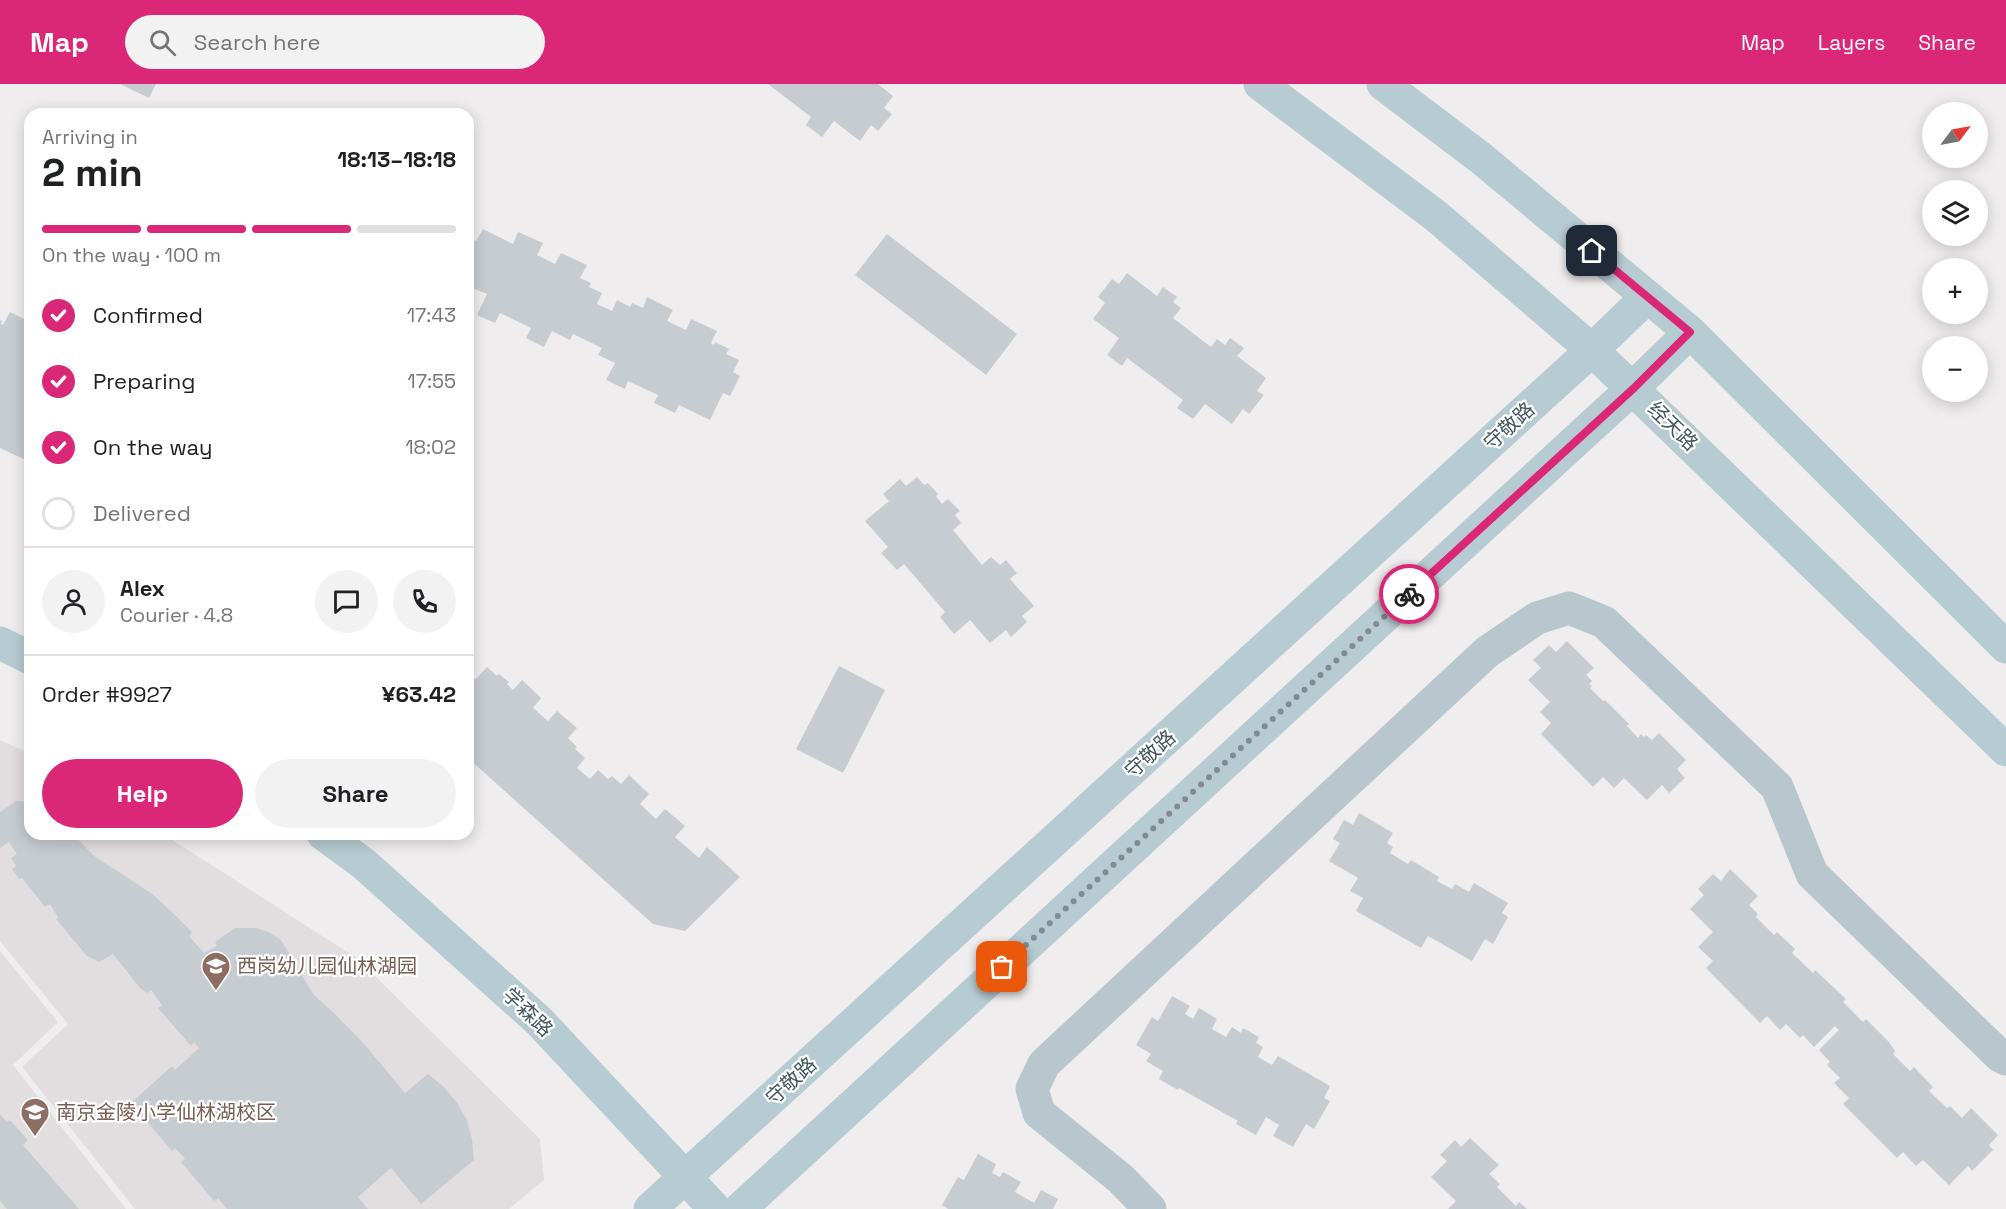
<!DOCTYPE html>
<html lang="en">
<head>
<meta charset="utf-8">
<style>
  :root { --surface:#fff; --page:#f2f2f2; --text:#202124; --muted:#757577; --line:#e0e0e0; --accent:#db2777 }
  body { margin:0; font-family:"Space Grotesk","Noto Sans SC",sans-serif; background:var(--page); color:var(--text); height:100vh; display:flex; flex-direction:column; font-size:22px; white-space:nowrap }
  * { box-sizing:border-box; margin:0 }
  p { font-size:20px; color:var(--muted) }
  .icon { flex:none; width:33px; height:33px; fill:none; stroke:currentColor; stroke-width:2; stroke-linecap:round; stroke-linejoin:round }
  .map { position:relative; flex:1; overflow:hidden }
  .details { position:absolute; left:24px; top:24px; width:450px; height:732px; display:flex; flex-direction:column; background:var(--surface); border-radius:18px; box-shadow:0 3px 15px #0003 }
  .details>* { flex:none }
  .needle { width:39px; rotate:58deg }
  .fabs { position:absolute; left:1922px; top:18px; display:grid; gap:12px }
  .fabs a { display:grid; place-items:center; width:66px; height:66px; border-radius:50%; background:var(--surface); box-shadow:0 3px 15px #0003; font-size:30px }
  .pin { position:absolute; display:grid; place-items:center; width:51px; height:51px; color:#fff; margin:-26px; border-radius:12px; box-shadow:0 3px 9px #0006 }
  .courier { position:absolute; display:grid; place-items:center; width:60px; height:60px; margin:-30px; border:4px solid #db2777; border-radius:50%; background:#fff; color:#222; box-shadow:0 2px 8px #0007 }
  .head em { font-style:normal; font-weight:600 }
  .head div { display:flex; flex-direction:column-reverse }
  .head { display:flex; align-items:center; justify-content:space-between; height:102px; padding:0 18px }
  h1 { font-size:39px; font-weight:600; line-height:45px }
  .bar { display:grid; grid-template-columns:repeat(4,1fr); gap:9px 6px; align-content:center; height:72px; padding:0 18px }
  .bar i { height:8px; border-radius:4px; background:var(--line) }
  .bar .active { background:var(--accent) }
  .bar p { grid-column:span 4 }
  .line { display:flex; align-items:center; gap:15px; padding:0 18px; border-top:2px solid var(--line) }
  .line div { flex:1 }
  .round { display:grid; place-items:center; flex:none; width:63px; height:63px; border-radius:32px; background:var(--page) }
  ol { padding:0 18px; list-style:none }
  li { display:flex; align-items:center; gap:18px; height:66px }
  li p { margin-inline-start:auto }
  li .icon { padding:6px; border-radius:50%; background:var(--accent); color:#fff; stroke-width:4 }
  li:last-child { color:var(--muted) }
  li i { width:33px; height:33px; border:3px solid var(--line); border-radius:50% }
  .primary-button { display:flex; gap:12px; margin-top:auto; padding:12px 18px }
  .primary-button a { flex:1; height:69px; border-radius:36px; background:var(--accent); color:#fff; font-size:24px; font-weight:600; line-height:69px; text-align:center }
  .primary-button a+a { background:var(--page); color:var(--text) }
  header { display:flex; align-items:center; gap:36px; box-sizing:border-box; height:84px; padding:0 30px; background:var(--accent); color:#fff }
  header strong { font-size:28px }
  nav { display:flex; gap:33px; margin-inline-start:auto; font-size:21px }
  .search { width:420px; height:54px; background:var(--page); display:flex; align-items:center; gap:15px; box-sizing:border-box; padding:0 21px; border-radius:33px; color:var(--muted); font-size:22px }
  .map>svg:first-child { display:block }
  .education { fill:#e2dee0 }
  .building { fill:#c7ccd1 }
  .lines { fill:none; stroke-linecap:round; stroke-linejoin:round }
  .street { stroke:#b7c7cd; stroke-width:33 }
  .secondary { stroke:#b7cbd2; stroke-width:33 }
  .done { stroke:#808c90; stroke-width:6; stroke-dasharray:0 10.8 }
  .route { stroke:#db2777; stroke-width:8 }
  .labels { text-anchor:middle; stroke-width:4.5; stroke-linejoin:round; paint-order:stroke }
  .street-label { font-size:20px; fill:#44575d; stroke:#fff }
  .education-label { font-size:20px; fill:#785e54; stroke:#fff; text-anchor:start }
</style>
</head>
<body>
<header>
<strong>Map</strong>
<div class="search"><svg class="icon" aria-label="search" viewBox="0 0 24 24"><circle cx="10" cy="10" r="6"/><path d="M15 15l6 6"/></svg>Search here</div>
<nav><a>Map</a><a>Layers</a><a>Share</a></nav>
</header>
<div class="map">
<svg width="2006" height="1125" viewBox="0 0 2006 1125">
  <rect width="100%" height="100%" fill="#f0edee"/>
  <path class="education" d="M0,656l30,13v81h133l195,125 182,180 4,41 -35,29h-374l-113,-142 46,-43 -68,-83z
    M0,867l58,71 -45,43 113,144h-126z"/>
  <path class="building" d="M120,0h36l-7,14z
    M768,0h110l15,12 -9,12 8,6 -14,17 -7,-6 -11,16 -26,-20 -12,16 -16,-12 5,-8z
    M483,145l30,15 5,-12 25,11 -6,12 18,9 6,-11 26,12 -7,13 11,5 -2,4 13,6 -5,11 15,7 5,-11 13,7 2,-4 11,5 4,-11 26,13 -6,11 19,9 5,-11 26,12 -6,12 3,2 1,-3 14,7 -3,5 13,6 -6,12 7,4 -10,20 -7,-3 -13,27 -31,-15 -4,8 -21,-10 4,-8 -30,-14 -3,8 -19,-9 9,-17 -17,-8 4,-7 -29,-14 -3,6 -18,-9 -8,16 -18,-9 5,-10 -31,-15 -5,10 -18,-8 10,-21 -19,-8v-49l8,4z
    M887,150l130,100 -31,41 -131,-100z
    M1127,189l30,23 6,-9 14,10 -4,5 8,6 -8,10 38,29 6,-8 8,6 5,-7 14,10 -7,8 29,22 -9,13 7,4 -15,19 -6,-5 -11,15 -27,-20 -12,15 -16,-11 6,-8 -56,-42 -5,8 -15,-11 12,-17 -26,-19 12,-16 -7,-6 14,-18 7,5z
    M10,228l20,10 -2,15 2,1v124l-30,-14v-128l2,1 -1,3 2,1z
    M917,393l7,8 4,-2 10,11 -2,2 6,8 6,-5 12,12 -5,4 6,8 -8,7 29,35 9,-8 9,8 6,-5 11,13 -7,6 24,27 -12,10 5,6 -16,15 -5,-7 -16,13 -20,-23 -16,14 -14,-17 5,-5 -41,-48 -7,6 -16,-17 7,-6 -23,-26 24,-20 -6,-7 17,-15 6,7z
    M1567,557l27,27 -8,7 6,6 -3,3 3,2 -2,2 13,13 2,-1 24,24 -2,2 11,12 3,-4 3,3 2,-2 6,5 7,-7 27,27 -9,9 8,9 -16,15 -7,-8 -15,15 -23,-22 -10,10 -11,-11 -10,10 -52,-53 10,-11 -11,-11 10,-10 -22,-22 13,-12 -8,-8 16,-15 7,7z
    M839,582l46,24 -42,83 -47,-24z
    M487,583l10,9 2,-2 10,8 -2,2 6,6 9,-10 19,18 -8,10 15,13 9,-10 20,17 -9,10 9,9 -2,2 10,9 -8,10 13,11 8,-9 10,9 4,-3 9,8 8,-9 20,19 -9,10 16,15 9,-10 20,17 -10,11 24,21 8,-11 33,30 -55,54 -32,-7 -185,-166v-84l8,5z
    M16,717l14,1v32h43l21,22 57,37 21,19 20,20 -3,4 15,17 13,-7 -2,-4 20,-14h21l13,4 12,8 32,54 22,20 31,32 39,47 23,-19 16,13 13,16 10,17 5,19 2,21 -53,44 -30,-36 -33,29 10,12h-141l-9,-11 -4,3 -33,-39 4,-3 -10,-11 -3,3 -41,-48 41,-37 3,4 24,-22 -5,-6 -3,4 -33,-38 4,-3 -11,-15 -4,3 -7,-5 -27,-34 -14,8 -12,-6 -31,-37 2,-2 -8,-13 -5,3 -23,-29 -3,1 -7,-10 4,-3 -5,-8 6,-4 -8,-12 -9,6v-36z
    M1359,729l34,20 -6,10 6,4 -3,6 18,11 3,-4 28,17 -2,4 15,8 3,-5 14,8 5,-9 34,20 -6,10 6,4 -15,27 -8,-5 -13,22 -44,-25 -7,12 -65,-37 7,-13 -13,-7 8,-13 -29,-17 11,-18 -7,-4 11,-19 9,5z
    M1730,785l28,27 -9,9 9,9 -2,3 18,18 3,-3 18,17 -3,4 21,20 2,-3 31,29 -3,3 20,20 3,-3 23,23 6,9 -2,3 17,17 4,-4 19,20 -4,4 18,17 3,-2 12,12 9,-10 27,27 -9,10 4,5 -21,21 -4,-5 -19,19 -26,-25 -7,6 -13,-14 -6,6 -54,-54 6,-6 -15,-15 6,-5 -13,-13 3,-3 -11,-12 20,-20 -4,-4 -21,21 -11,-12 -3,3 -14,-14 -6,6 -13,-14 -7,7 -54,-55 7,-7 -15,-14 15,-15 -23,-23 14,-14 -6,-6 15,-15 8,7z
    M1172,912l18,10 -5,8 8,5 6,-11 18,11 -5,10 14,8 6,-10 9,6 2,-5 16,9 -3,6 7,4 -5,10 14,8 6,-9 52,30 -6,12 6,3 -16,28 -8,-5 -13,23 -20,-11 6,-11 -13,-8 -10,18 -20,-11 2,-3 -59,-33 -1,2 -19,-11 4,-8 -17,-10 5,-7 -15,-9 16,-28 6,4z
    M0,1030l7,8 3,-2 18,20 -5,5 56,64h-72l-7,-8z
    M1470,1054l29,27 -10,9 11,10 -3,3 19,19 3,-4 8,7h-79l8,-8 -25,-24 16,-16 -7,-6 15,-15 6,7z
    M978,1070l18,10 -4,9 8,4 3,-5 18,10 -6,10 19,11 7,-13 17,9 -5,10h-105l-6,-4 16,-28 6,3z"/>
  <g class="lines">
    <path class="street" d="M1150,1125l-29,-30 -82,-66 -7,-24 12,-25 443,-412 50,-34 32,-10 35,14 173,165 35,87 188,182 6,3"/>
    <path class="secondary" d="M1260,0l176,132 156,134 414,400
      M1383,0l99,75 208,173 316,315
      M0,559l30,15
      M323,750l41,30 175,157 176,188
      M650,1125l942,-859 55,-53
      M740,1125l893,-821 57,-56"/>
  </g>
  <g class="lines">
    <path class="done" d="M1002,883l407,-373"/>
    <path class="route" d="M1409,510l225,-206 56,-56 -98,-81"/>
  </g>
  <defs>
    <g id="school-pin" transform="scale(1.5)"><path d="M0 17L-7.5 6A9.5 9.5 0 1 1 7.5 6Z" fill="#8d6e63" stroke="#fff"/><path d="M0-5L7-2L0 1L-7-2ZM-4 1L0 2.5L4 1V4Q0 6-4 4Z" fill="#fff"/></g>
  </defs>
  <g fill-rule="evenodd">
    <use href="#school-pin" x="216" y="882"/>
    <use href="#school-pin" x="35" y="1028"/>
  </g>
  <g class="labels">
    <g class="street-label">
      <text transform="translate(1509 342) rotate(-42)" y="7">守敬路</text>
      <text transform="translate(1673 342) rotate(44)" y="7">经天路</text>
      <text transform="translate(1150 670) rotate(-42)" y="7">守敬路</text>
      <text transform="translate(528 928) rotate(44)" y="7">学森路</text>
      <text transform="translate(791 997) rotate(-42)" y="7">守敬路</text>
    </g>
    <g class="education-label">
      <text x="237" y="889">西岗幼儿园仙林湖园</text>
      <text x="56" y="1035">南京金陵小学仙林湖校区</text>
    </g>
  </g>
</svg>
<div class="fabs">
<a><svg class="needle" viewBox="-14 -14 28 28"><path d="M0-13l5 13h-10z" fill="#e53935"/><path d="M0 13l5-13h-10z" fill="#757577"/></svg></a>
<a><svg class="icon" aria-label="layers" viewBox="0 0 24 24"><path d="M12 4l9 5-9 5-9-5zM3 14l9 5 9-5"/></svg></a>
<a>+</a>
<a>−</a>
</div>
<div class="pin" style="left:1002px;top:883px;background:#ea580c"><svg class="icon" aria-label="bag" viewBox="0 0 24 24"><path d="M5 8h14l-1 12H6zM9 8a3 3 0 0 1 6 0"/></svg></div>
<div class="pin" style="left:1592px;top:167px;background:#1f2937"><svg class="icon" aria-label="home" viewBox="0 0 24 24"><path d="M3 11l9-7 9 7M6 9v11h12V9"/></svg></div>
<div class="courier" style="left:1409px;top:510px"><svg class="icon" aria-label="bike" viewBox="0 0 24 24"><circle cx="6" cy="16" r="4"/><circle cx="18" cy="16" r="4"/><path d="M6 16l4-8h5l3 8M10 8l3 8H6M13 5h3"/></svg></div>
<section class="details">
<div class="head"><div><h1>2 min</h1><p>Arriving in</p></div><em>18:13–18:18</em></div>
<div class="bar"><i class="active"></i><i class="active"></i><i class="active"></i><i></i><p>On the way · 100 m</p></div>
<ol>
<li><svg class="icon" aria-label="check" viewBox="0 0 24 24"><path d="M5 12l5 5 9-10"/></svg>Confirmed<p>17:43</p></li>
<li><svg class="icon" aria-label="check" viewBox="0 0 24 24"><path d="M5 12l5 5 9-10"/></svg>Preparing<p>17:55</p></li>
<li><svg class="icon" aria-label="check" viewBox="0 0 24 24"><path d="M5 12l5 5 9-10"/></svg>On the way<p>18:02</p></li>
<li><i></i>Delivered</li>
</ol>
<div class="line" style="height:108px"><a class="round"><svg class="icon" aria-label="person" viewBox="0 0 24 24"><circle cx="12" cy="8" r="4"/><path d="M4 21q1-7 8-7t8 7"/></svg></a><div><b>Alex</b><p>Courier · 4.8</p></div><a class="round"><svg class="icon" aria-label="chat" viewBox="0 0 24 24"><path d="M4 5h16v11H9l-5 4z"/></svg></a><a class="round"><svg class="icon" aria-label="phone" viewBox="0 0 24 24"><path d="M5 4h4l2 5-3 2q2 4 5 5l2-3 5 2v4C11 20 4 13 5 4z"/></svg></a></div>
<div class="line" style="height:78px"><div>Order #9927</div><b>¥63.42</b></div>
<div class="primary-button"><a>Help</a><a>Share</a></div>
</section>
</div>
</body>
</html>
